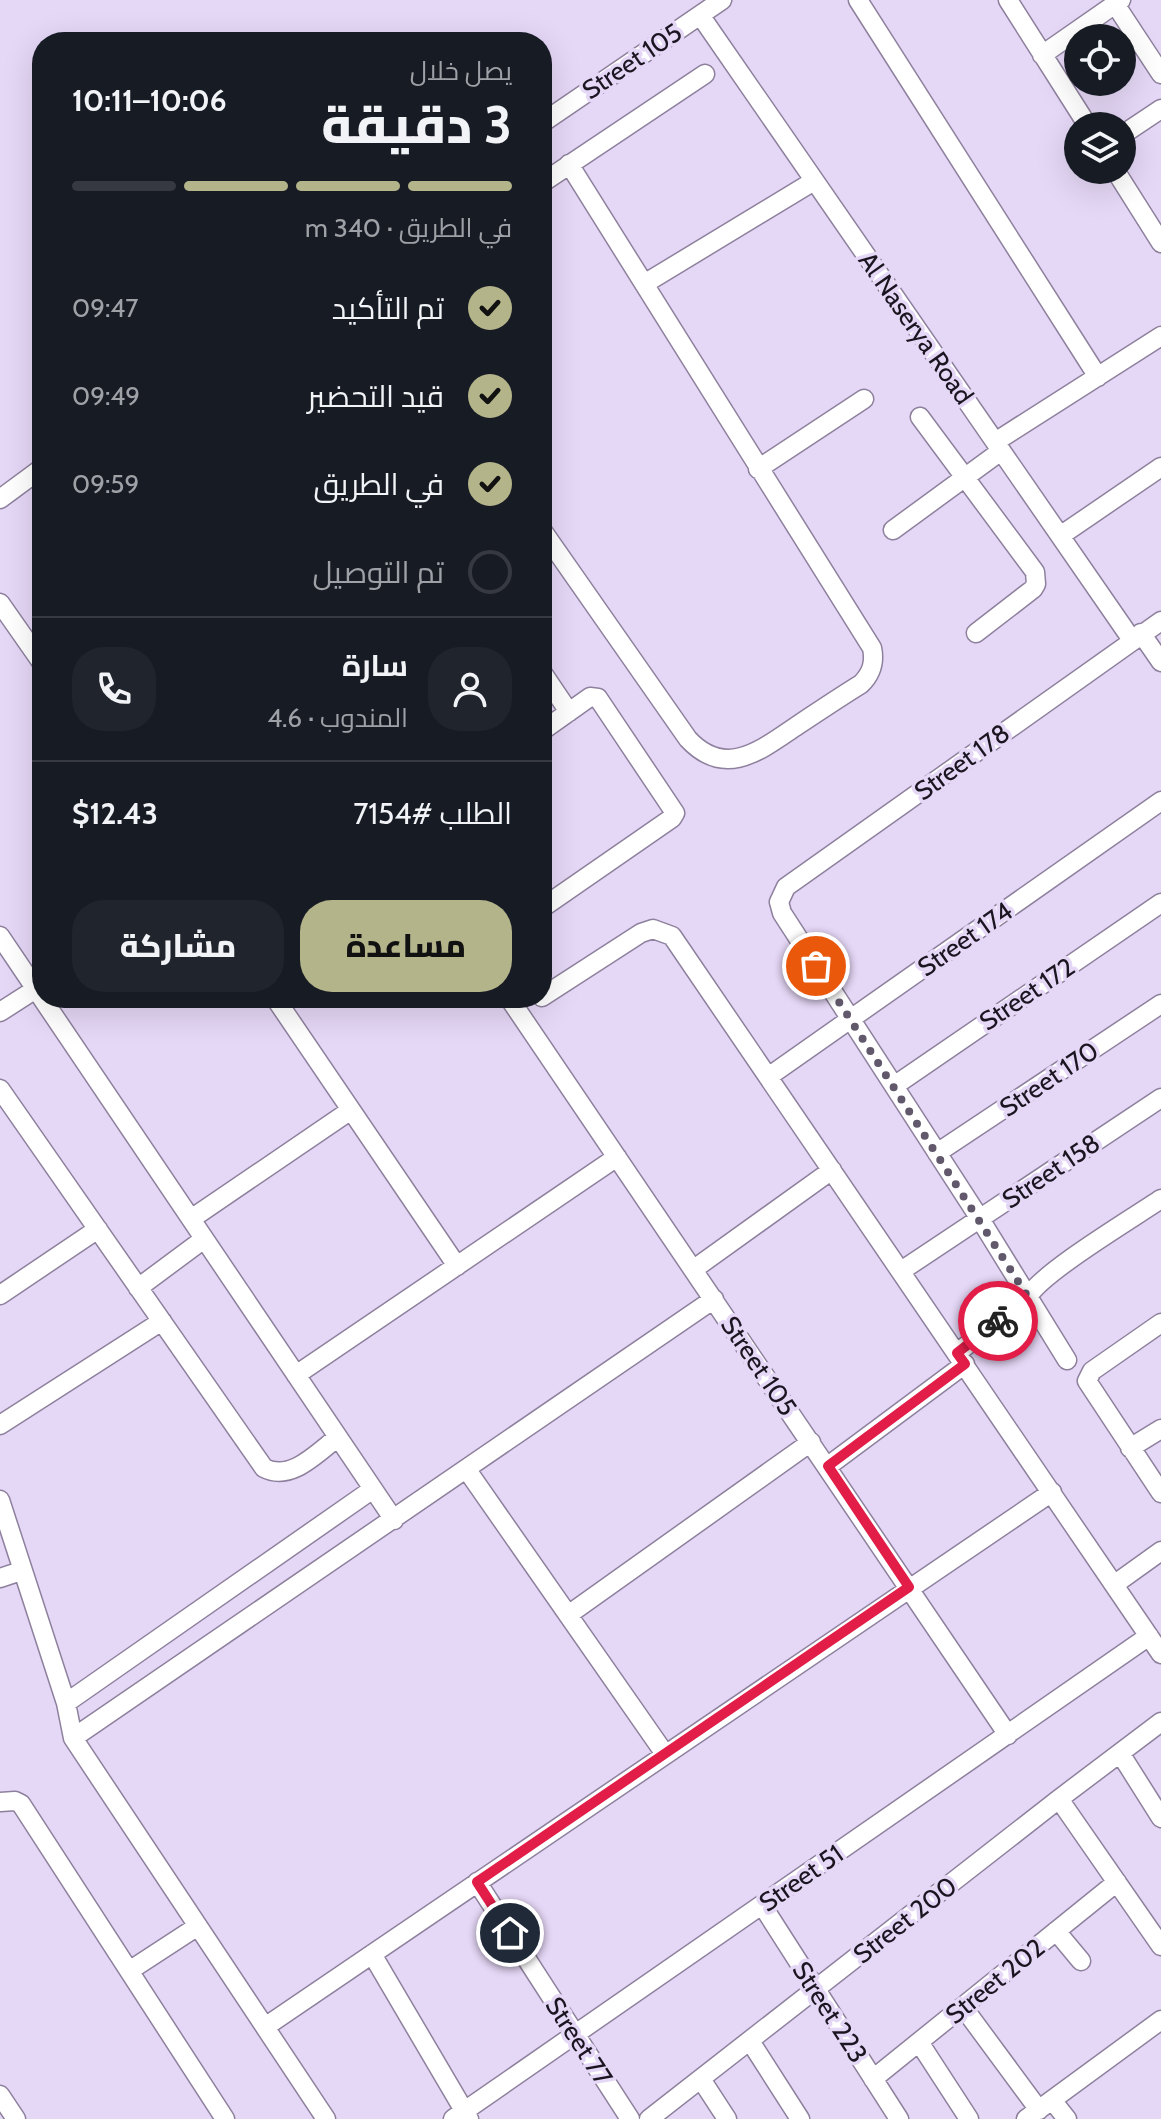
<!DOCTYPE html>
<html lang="ar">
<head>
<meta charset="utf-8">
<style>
  :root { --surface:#171b24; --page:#20242c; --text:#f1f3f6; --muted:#9ea1a6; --line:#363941; --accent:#b3b489 }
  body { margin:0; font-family:Cabin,Cairo,sans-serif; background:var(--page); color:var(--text); direction:rtl; height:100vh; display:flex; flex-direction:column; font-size:30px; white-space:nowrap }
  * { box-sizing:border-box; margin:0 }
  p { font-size:26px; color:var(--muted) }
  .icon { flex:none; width:44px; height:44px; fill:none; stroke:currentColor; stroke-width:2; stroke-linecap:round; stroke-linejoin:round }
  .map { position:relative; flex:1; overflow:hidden; direction:ltr }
  .drawer { position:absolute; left:32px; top:32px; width:520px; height:976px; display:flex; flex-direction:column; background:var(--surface); border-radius:32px; box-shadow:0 8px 32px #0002; direction:rtl }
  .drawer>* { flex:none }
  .controls { position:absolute; left:1064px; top:24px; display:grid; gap:16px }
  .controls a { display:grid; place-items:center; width:72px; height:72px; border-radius:50%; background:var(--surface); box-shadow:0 8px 32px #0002; font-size:40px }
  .pin { position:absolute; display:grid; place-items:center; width:68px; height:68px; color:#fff; margin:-34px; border:4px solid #fff; border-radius:50%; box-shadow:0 2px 8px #0007 }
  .courier { position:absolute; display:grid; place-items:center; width:80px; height:80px; margin:-40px; border:6px solid #e11d48; border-radius:50%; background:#fff; color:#222; box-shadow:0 2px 10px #0007 }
  .summary em { font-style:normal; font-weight:800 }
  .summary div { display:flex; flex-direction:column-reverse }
  .summary { display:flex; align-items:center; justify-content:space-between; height:136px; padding:0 40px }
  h1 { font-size:52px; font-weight:800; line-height:60px }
  .bar { display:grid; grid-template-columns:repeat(4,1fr); gap:12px 8px; align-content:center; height:96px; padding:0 40px }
  .bar i { height:10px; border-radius:6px; background:var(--line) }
  .bar .selected { background:var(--accent) }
  .bar p { grid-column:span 4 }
  .line { display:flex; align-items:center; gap:20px; padding:0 40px; border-top:2px solid var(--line) }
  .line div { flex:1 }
  .round { display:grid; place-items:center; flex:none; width:84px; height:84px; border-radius:32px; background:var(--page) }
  ol { padding:0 40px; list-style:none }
  li { display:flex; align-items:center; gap:24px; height:88px }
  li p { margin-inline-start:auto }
  li .icon { padding:8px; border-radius:50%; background:var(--accent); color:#111; stroke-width:4 }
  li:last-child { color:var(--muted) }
  li i { width:44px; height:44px; border:4px solid var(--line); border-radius:50% }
  .primary-button { display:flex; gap:16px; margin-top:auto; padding:16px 40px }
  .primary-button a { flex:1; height:92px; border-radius:32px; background:var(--accent); color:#111; font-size:32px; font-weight:800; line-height:92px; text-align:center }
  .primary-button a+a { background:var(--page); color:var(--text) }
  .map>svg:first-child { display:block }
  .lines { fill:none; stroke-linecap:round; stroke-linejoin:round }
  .minor-casing { stroke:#8e819d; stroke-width:21 }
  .minor { stroke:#fff; stroke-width:18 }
  .done { stroke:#61596b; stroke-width:8; stroke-dasharray:0 14.4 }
  .route { stroke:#e11d48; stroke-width:10 }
  .labels { text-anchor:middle; stroke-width:7; stroke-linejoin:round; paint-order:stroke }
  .street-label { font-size:26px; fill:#1a1520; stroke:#e5d7f6 }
</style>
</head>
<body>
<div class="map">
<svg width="1161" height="2119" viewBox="0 0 1161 2119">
  <rect width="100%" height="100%" fill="#e5d7f6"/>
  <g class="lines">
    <g class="minor-casing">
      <path id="minor" d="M858,0l240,377
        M1008,0l80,126
        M1115,4l46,70
        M700,15l432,625
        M1042,55l79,-55
        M542,123l180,-123
        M1122,135l39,-26
        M1115,170l46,73
        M542,183l163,-109
        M644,284l170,-103
        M920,417l115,155 1,12 -3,5 -57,44
        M995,442l166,-106
        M758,469l106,-70
        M0,499l42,-31
        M542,530l146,209c38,41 74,10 110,-14 21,-14 42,-28 63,-41 11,-11 14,-22 11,-36l-303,-484
        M893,530l108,-79
        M1060,536l101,-69
        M0,603l42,60
        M1141,633l20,29
        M542,672l27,40
        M542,731l48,-34 8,1 77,115 -3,5 -130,90
        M0,936l394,584
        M542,997l99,-64 12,-4 19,7 489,718
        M275,998l182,268
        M509,998l499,737
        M0,1012l42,-27
        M768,1077l393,-276
        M894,1086l267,-183
        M0,1089l264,379c27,14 53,-15 74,-31
        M937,1153l224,-149
        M191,1219l160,-109
        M694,1269l138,-99
        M901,1271l260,-173
        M138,1288l66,-49
        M0,1295l98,-66
        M1161,1323l-69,48 -5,10 74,112
        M957,1353l71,-56c13,-24 105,-79 133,-98
        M1067,1360l-87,-141 -198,-306 -3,-11 7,-15 375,-266
        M296,1375l321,-218
        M0,1425l162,-104
        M1130,1448l31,-19
        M828,1466l137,-102
        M467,1470l198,284
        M0,1500l66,203 7,35 253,381
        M0,1578l21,-7
        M1115,1584l46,-33
        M568,1615l243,-173
        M66,1703l307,-214
        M73,1738l641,-439
        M1120,1753l41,65
        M1059,1799l102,147
        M0,1802l15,-1 6,3 204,315
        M477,1882l153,237
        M762,1905l137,214
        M1056,1931l25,30
        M372,1954l97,165
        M129,1971l69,-45
        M963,2007l76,103
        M265,2027l787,-535
        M750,2041l50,78
        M919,2042l50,77
        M701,2079l26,40
        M873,2079l244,-197
        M0,2095l16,24
        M1052,2100l15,19
        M453,2119l696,-483
        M649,2119l410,-320 102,-77
        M1026,2119l135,-99"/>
    </g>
    <use href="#minor" class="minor"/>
  </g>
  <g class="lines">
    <path class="done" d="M816,966l212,331 -30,24"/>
    <path class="route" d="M510,1933l-33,-51 432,-295 -81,-121 137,-102 -8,-11 41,-32"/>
  </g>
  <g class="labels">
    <g class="street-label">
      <text transform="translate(632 61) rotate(-34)" y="9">Street 105</text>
      <text transform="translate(916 328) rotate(55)" y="9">Al Naserya Road</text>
      <text transform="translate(962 762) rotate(-36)" y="9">Street 178</text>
      <text transform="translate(965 939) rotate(-35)" y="9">Street 174</text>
      <text transform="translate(1027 994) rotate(-34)" y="9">Street 172</text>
      <text transform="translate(1049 1079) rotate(-34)" y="9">Street 170</text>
      <text transform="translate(1051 1171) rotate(-34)" y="9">Street 158</text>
      <text transform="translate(759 1366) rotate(56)" y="9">Street 105</text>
      <text transform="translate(801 1878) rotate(-35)" y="9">Street 51</text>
      <text transform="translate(905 1920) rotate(-38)" y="9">Street 200</text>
      <text transform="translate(995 1981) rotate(-39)" y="9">Street 202</text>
      <text transform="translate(830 2012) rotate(57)" y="9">Street 223</text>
      <text transform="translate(579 2041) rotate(57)" y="9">Street 77</text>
    </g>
  </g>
</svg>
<div class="controls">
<a><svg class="icon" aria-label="locate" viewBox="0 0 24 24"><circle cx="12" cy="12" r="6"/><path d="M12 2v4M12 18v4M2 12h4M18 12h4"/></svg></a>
<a><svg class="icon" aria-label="layers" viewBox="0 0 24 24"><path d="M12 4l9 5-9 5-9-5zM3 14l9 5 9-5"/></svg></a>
</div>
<div class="pin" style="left:816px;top:966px;background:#ea580c"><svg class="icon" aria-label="bag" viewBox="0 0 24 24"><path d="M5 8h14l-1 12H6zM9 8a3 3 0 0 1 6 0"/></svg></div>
<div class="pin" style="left:510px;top:1933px;background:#1f2937"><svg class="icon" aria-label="home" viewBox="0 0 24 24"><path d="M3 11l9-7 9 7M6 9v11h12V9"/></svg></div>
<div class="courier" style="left:998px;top:1321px"><svg class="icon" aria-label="bike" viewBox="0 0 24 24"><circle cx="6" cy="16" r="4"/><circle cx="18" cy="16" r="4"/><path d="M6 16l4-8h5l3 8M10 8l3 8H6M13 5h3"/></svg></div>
<section class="drawer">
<div class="summary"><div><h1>3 دقيقة</h1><p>يصل خلال</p></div><em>10:06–10:11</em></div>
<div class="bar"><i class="selected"></i><i class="selected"></i><i class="selected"></i><i></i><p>في الطريق · 340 m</p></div>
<ol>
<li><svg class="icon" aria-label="check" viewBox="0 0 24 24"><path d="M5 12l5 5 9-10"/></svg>تم التأكيد<p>09:47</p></li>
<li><svg class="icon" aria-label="check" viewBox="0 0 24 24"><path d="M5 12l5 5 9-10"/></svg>قيد التحضير<p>09:49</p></li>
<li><svg class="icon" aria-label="check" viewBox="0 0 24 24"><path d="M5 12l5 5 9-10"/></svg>في الطريق<p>09:59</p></li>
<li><i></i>تم التوصيل</li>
</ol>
<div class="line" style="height:144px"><a class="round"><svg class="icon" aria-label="person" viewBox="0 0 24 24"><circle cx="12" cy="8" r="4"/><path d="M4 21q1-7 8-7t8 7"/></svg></a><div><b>سارة</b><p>المندوب · 4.6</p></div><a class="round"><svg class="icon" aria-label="phone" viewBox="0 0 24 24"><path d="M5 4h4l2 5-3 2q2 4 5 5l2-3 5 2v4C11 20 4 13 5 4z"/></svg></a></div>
<div class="line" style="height:104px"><div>الطلب #7154</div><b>$12.43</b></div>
<div class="primary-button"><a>مساعدة</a><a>مشاركة</a></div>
</section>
</div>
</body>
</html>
